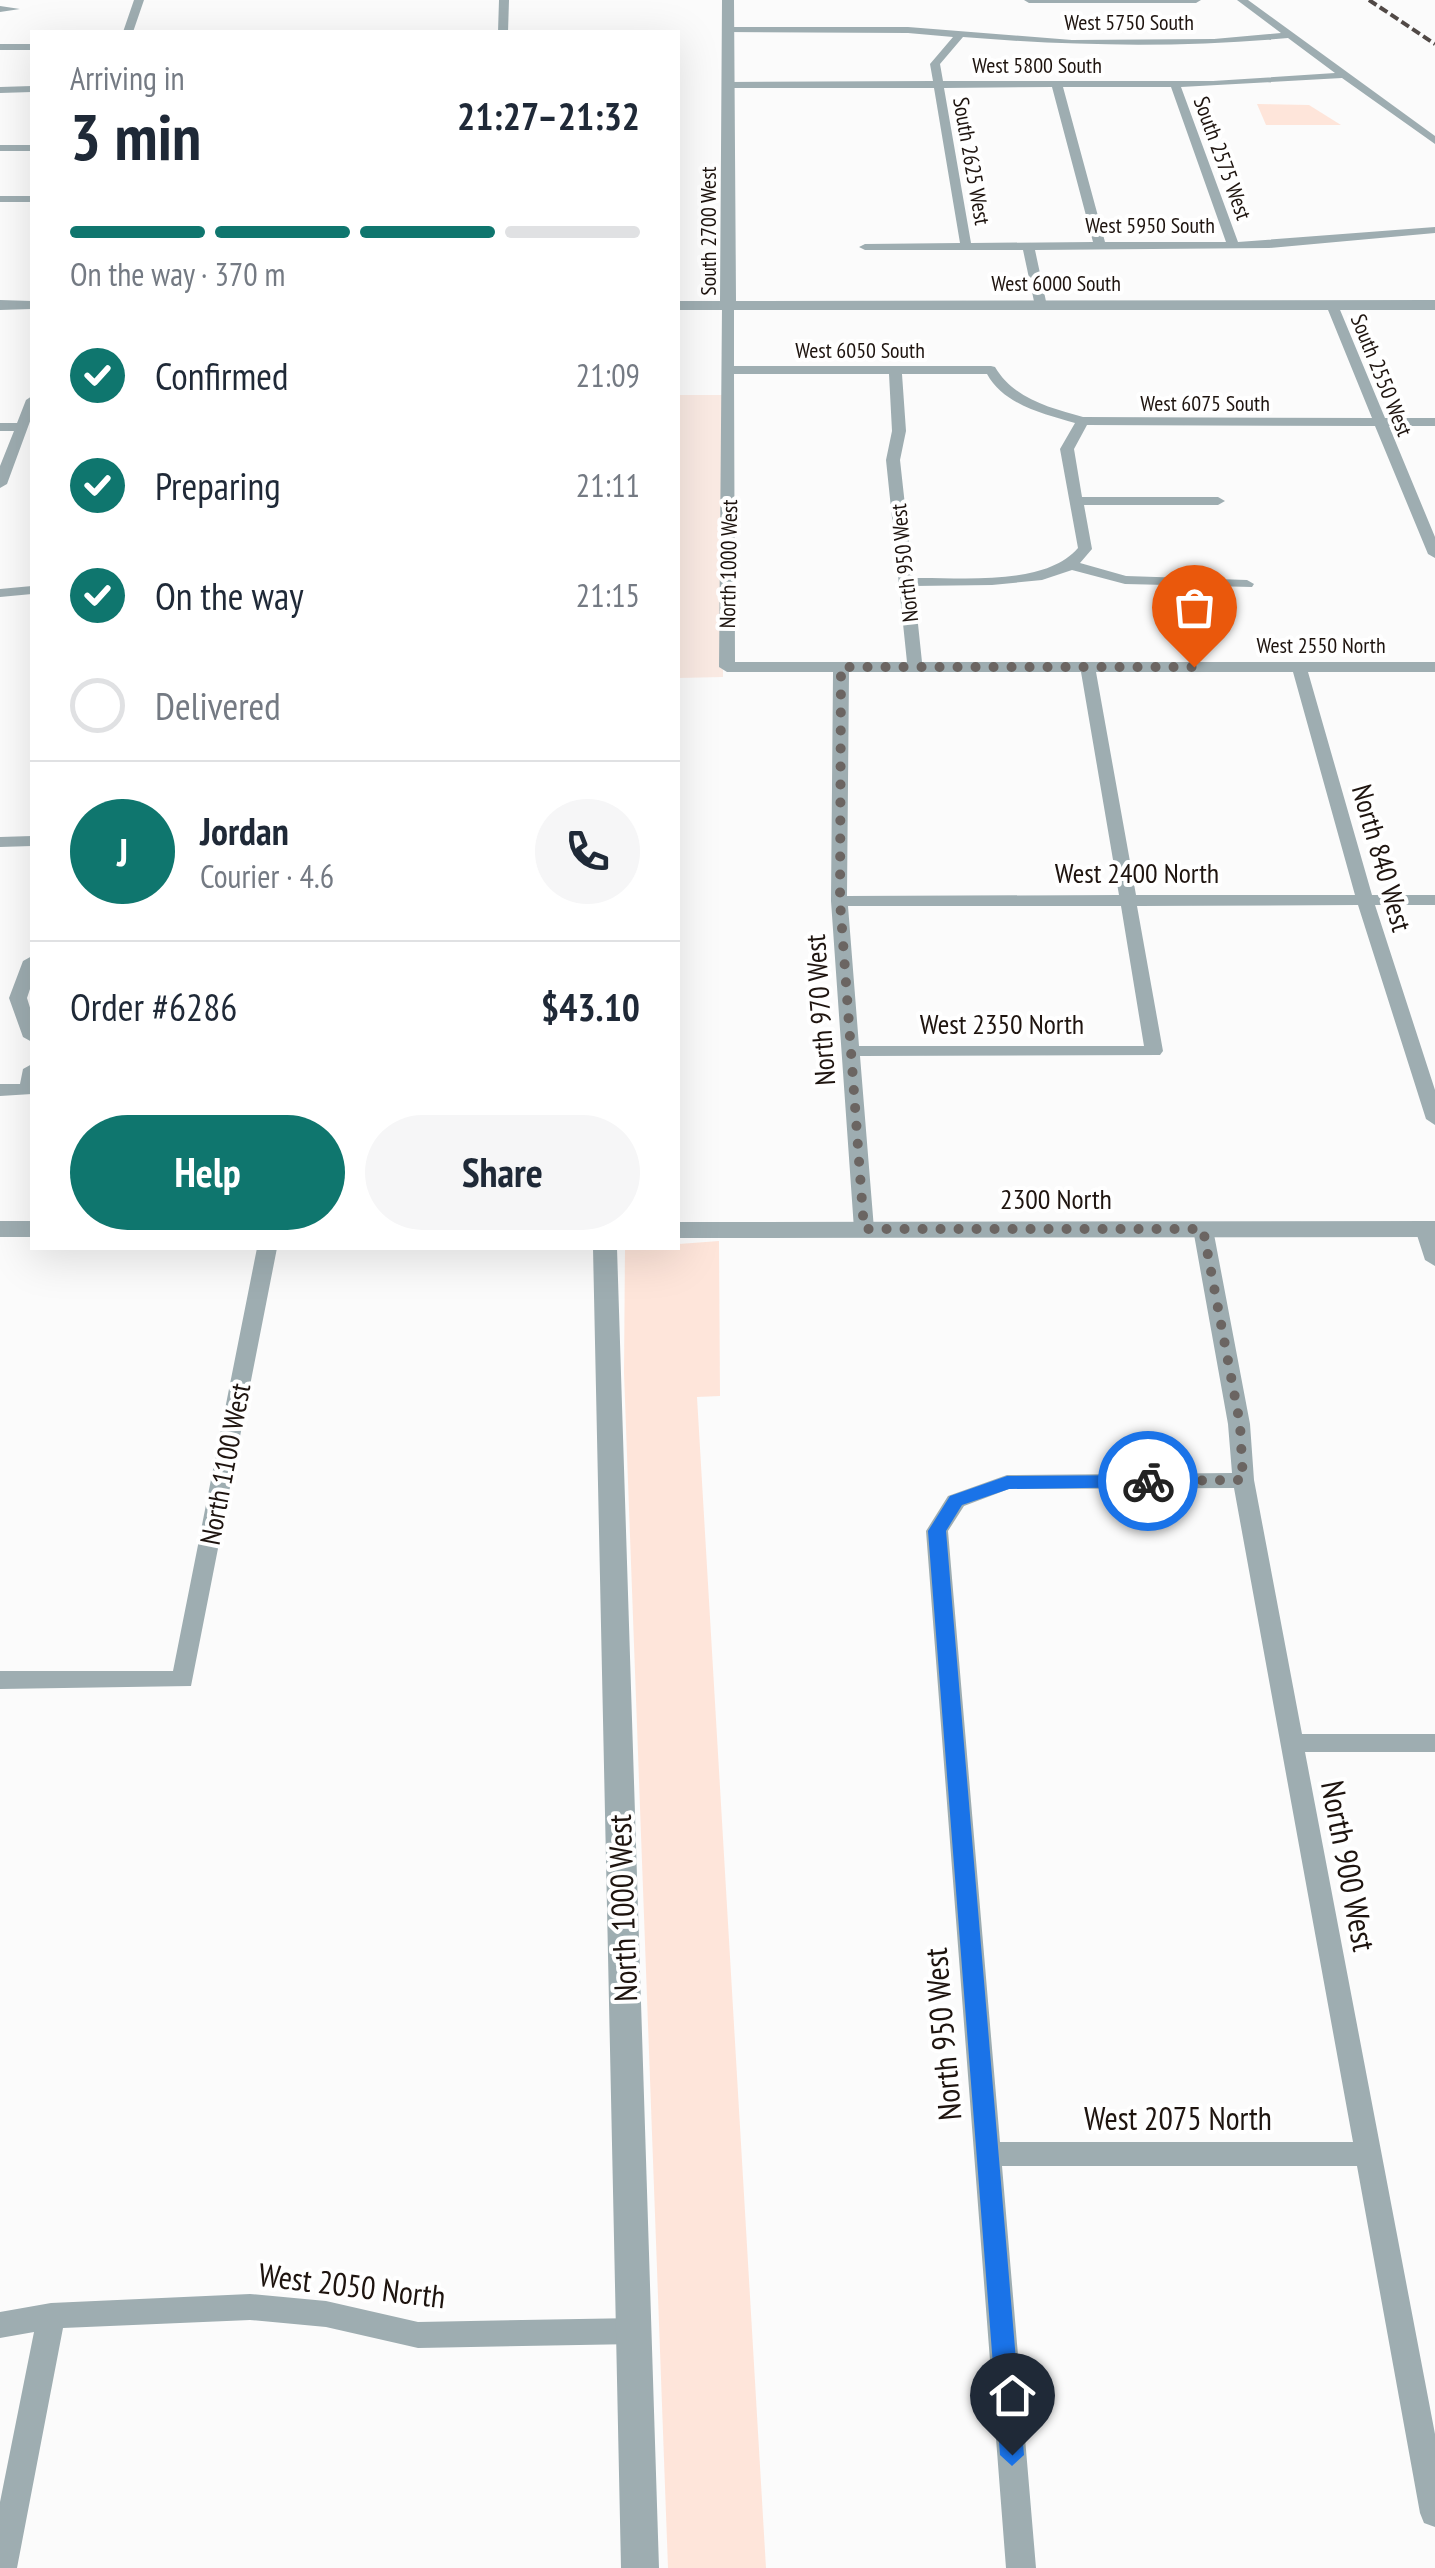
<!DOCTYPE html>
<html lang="en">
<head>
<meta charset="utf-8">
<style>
  :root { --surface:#fff; --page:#f6f6f7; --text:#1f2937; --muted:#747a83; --line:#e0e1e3; --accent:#0f766e }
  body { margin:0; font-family:"PT Sans Narrow",sans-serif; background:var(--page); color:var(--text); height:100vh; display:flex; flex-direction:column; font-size:38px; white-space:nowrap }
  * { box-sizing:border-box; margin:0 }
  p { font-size:32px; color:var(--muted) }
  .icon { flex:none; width:55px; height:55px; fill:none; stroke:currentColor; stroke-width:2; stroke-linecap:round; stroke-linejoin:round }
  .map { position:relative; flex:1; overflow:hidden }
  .details { position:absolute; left:30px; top:30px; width:650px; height:1220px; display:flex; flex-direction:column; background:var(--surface); border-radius:0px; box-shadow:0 10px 40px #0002 }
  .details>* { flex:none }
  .pin { position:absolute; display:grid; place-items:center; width:85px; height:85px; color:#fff; margin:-102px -42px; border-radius:50% 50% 50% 0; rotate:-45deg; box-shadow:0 0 10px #0007 }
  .pin .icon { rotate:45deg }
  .courier { position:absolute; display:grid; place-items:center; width:100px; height:100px; margin:-50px; border:8px solid #1a73e8; border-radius:50%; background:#fff; color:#222; box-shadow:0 2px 12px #0007 }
  .overview em { font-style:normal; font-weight:700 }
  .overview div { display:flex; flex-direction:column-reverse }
  .overview { display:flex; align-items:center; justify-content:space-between; height:170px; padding:0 40px }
  h1 { font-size:65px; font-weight:700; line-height:75px }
  .bar { display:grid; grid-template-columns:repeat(4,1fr); gap:15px 10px; align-content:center; height:120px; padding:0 40px }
  .bar i { height:12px; border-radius:8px; background:var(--line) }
  .bar .selected { background:var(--accent) }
  .bar p { grid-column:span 4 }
  .line { display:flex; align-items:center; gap:25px; padding:0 40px; border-top:2px solid var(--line) }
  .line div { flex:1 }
  .round { display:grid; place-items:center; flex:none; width:105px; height:105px; border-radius:52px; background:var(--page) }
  ol { padding:0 40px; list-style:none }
  li { display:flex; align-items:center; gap:30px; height:110px }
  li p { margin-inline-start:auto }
  li .icon { padding:10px; border-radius:50%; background:var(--accent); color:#fff; stroke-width:4 }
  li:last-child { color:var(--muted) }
  li i { width:55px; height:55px; border:5px solid var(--line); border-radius:50% }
  .action { display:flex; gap:20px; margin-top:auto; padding:20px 40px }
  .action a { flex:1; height:115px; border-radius:60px; background:var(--accent); color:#fff; font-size:40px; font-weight:700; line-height:115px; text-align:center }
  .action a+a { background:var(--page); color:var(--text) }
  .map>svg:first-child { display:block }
  .built { fill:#faeae3 }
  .green { fill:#fee5da }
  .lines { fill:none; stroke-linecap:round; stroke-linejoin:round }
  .minor { fill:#9eadb1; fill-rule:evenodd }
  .tertiary { fill:#9eadb1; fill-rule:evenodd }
  .rail { stroke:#514946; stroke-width:4; stroke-dasharray:9 4; stroke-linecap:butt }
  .route { fill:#1a73e8 }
  .done { stroke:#6b6562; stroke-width:10; stroke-dasharray:0 18 }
  .labels { text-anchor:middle; stroke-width:8; stroke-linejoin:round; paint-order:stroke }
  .far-street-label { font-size:22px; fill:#1e140f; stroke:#fff }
  .street-label { font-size:28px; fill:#1e140f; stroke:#fff }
  .near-street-label { font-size:32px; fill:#1e140f; stroke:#fff }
</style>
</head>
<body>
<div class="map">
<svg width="1435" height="2568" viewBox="0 0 1435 2568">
  <rect width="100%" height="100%" fill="#fbfbfb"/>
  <path class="built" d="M678,395h44l1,282 -45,1z"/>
  <path class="green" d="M1257,104l52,1 32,20h-75z
    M719,1241l1,155 -23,1 69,1171h-98l-44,-1195 1,-125z"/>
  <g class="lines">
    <path class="minor" d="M134,0h10l-11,32h-10z
      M499,0h10l-1,32h-10z
      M1024,0h177l-5,3h-167z
      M1237,0h11l187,136v8l-93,-66 -161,9 57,155 197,-15v6l-166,15 -234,2 12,56 -6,4 -6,-4 -12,-56h-158l-6,-3 6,-3 95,-1 -26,-155h-206l-5,-3 5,-3 205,-1 -3,-17 23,-27 -45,-4 -184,-1 4,-5h180l164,13 142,-1 67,-6zM963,37c109,9 216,11 325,1l47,35 -122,8h-270l-3,-17zM1052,87l41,155 -122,1 -27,-155zM1063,87h108l55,155h-121z
      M0,6l20,3 -20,3z
      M0,44h32v6h-32z
      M32,86v6l-32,1v-6z
      M0,145h32v6h-32z
      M0,196h32v6h-32z
      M1332,301l6,4 47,113h50v8h-46l46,111v21l-7,-4 -53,-128 -288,-1 -13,24 8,48h136l7,4 -7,4h-134l8,44 -12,14 46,13 121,4 7,4 -2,3 -127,-3 -53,-14 -30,10 -50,5 -78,1 8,76h513v10h-127l64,223h63v10h-60l60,185v35l-9,-6 -68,-214 -221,1 26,145 -3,4 -300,1 14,173 -3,4h-14l-3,-4 -23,-328 2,-229h-106l-8,-5 3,-361 6,-4 6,4v60h257l4,1c19,32 55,41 88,50l289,1 -46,-113zM734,374h155l3,57 -6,29 21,202h-172zM902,374h85c17,31 57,40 88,49l-15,26 18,99c-34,39 -117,29 -165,30l-13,-118 6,-29zM849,672h232l38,223 -272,1zM1096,672h197l62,223h-219zM848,906h273l23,140h-285z
      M32,396v20l-25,68 -7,4v-22l14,-35h-14v-8h17l9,-23z
      M32,586v8l-32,3v-8z
      M32,836v10l-32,1v-10z
      M32,956v27l-5,15 5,16v28l-9,-5 -14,-39 14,-37z
      M32,1064v30l-32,2v-12h20l3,-15z
      M1203,1223l10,6 37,195 4,56 48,254h133v18h-130l130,682v93l-11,-4 -4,-10 -63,-347h-355l34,402h-30l-80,-1037 22,-35 59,-21 225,-2 -4,-49 -35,-195zM1234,1488l119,654h-353l-52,-611 16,-25 45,-17z
      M1425,1223l10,7v36l-10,-6 -10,-31z
      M257,1248h20l-86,438 -191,3v-18h173z
      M250,2294l76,7 92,21 218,-4 10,4 4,9 -4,9 -10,4 -218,4 -92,-21 -76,-7 -187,8 -46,240h-17v-66l34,-170 -34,6v-26l51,-9z"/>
    <path class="tertiary" d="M722,0h12l2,301 699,-1v10h-757v-9h42z
      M0,300l32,1v8l-32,1z
      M0,1221h32v16h-32z
      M1435,1221v16l-757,1v-16z
      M593,1248h24l42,1320h-38z"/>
    <path class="rail" d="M1369,0l66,44"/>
  </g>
  <path class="route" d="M1148,1475l9,6 -9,6 -139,2 -47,16 -16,26 78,924 -12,11 -12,-11 -72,-924 22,-35 57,-20z"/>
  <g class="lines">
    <path class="done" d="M1148,1481l95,-1 -3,-56 -37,-195h-339l-24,-328 1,-234h353"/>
  </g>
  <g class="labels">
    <g class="far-street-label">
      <text x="1129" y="30">West 5750 South</text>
      <text x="1037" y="73">West 5800 South</text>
      <text transform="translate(1223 158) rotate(70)" y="8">South 2575 West</text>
      <text transform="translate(972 161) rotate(80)" y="8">South 2625 West</text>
      <text x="1150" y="233">West 5950 South</text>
      <text transform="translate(708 231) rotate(-90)" y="8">South 2700 West</text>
      <text x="1056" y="291">West 6000 South</text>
      <text x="860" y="358">West 6050 South</text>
      <text transform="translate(1382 375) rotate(68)" y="8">South 2550 West</text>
      <text x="1205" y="411">West 6075 South</text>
      <text transform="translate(904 563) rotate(-96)" y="8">North 950 West</text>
      <text transform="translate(728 564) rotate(-89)" y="8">North 1000 West</text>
      <text x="1321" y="653">West 2550 North</text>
    </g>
    <g class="street-label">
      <text transform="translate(1382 858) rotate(74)" y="10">North 840 West</text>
      <text x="1137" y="883">West 2400 North</text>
      <text transform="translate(820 1010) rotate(-94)" y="10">North 970 West</text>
      <text x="1002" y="1034">West 2350 North</text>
      <text x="1056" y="1209">2300 North</text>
      <text transform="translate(225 1464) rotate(-79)" y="10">North 1100 West</text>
    </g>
    <g class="near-street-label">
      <text transform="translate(1348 1866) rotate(79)" y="11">North 900 West</text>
      <text transform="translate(623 1908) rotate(-92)" y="11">North 1000 West</text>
      <text transform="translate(943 2034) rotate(-95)" y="11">North 950 West</text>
      <text x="1178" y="2130">West 2075 North</text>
      <text transform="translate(352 2286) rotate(7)" y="11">West 2050 North</text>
    </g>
  </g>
</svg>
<div class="pin" style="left:1194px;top:667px;background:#ea580c"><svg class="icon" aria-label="bag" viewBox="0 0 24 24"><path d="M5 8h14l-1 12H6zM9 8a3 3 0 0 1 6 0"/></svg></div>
<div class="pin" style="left:1012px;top:2455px;background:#1f2937"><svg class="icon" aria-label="home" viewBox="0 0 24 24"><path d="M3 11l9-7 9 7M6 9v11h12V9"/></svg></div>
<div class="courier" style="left:1148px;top:1481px"><svg class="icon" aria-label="bike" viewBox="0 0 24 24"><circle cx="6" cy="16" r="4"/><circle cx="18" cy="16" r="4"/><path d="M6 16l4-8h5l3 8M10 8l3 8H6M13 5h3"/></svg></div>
<section class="details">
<div class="overview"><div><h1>3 min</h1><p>Arriving in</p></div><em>21:27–21:32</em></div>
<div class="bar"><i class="selected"></i><i class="selected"></i><i class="selected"></i><i></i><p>On the way · 370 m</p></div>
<ol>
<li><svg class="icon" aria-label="check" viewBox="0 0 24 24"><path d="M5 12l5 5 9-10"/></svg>Confirmed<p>21:09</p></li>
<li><svg class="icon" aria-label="check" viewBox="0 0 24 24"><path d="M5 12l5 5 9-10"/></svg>Preparing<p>21:11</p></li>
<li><svg class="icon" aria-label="check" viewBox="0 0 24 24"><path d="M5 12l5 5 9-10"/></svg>On the way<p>21:15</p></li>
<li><i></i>Delivered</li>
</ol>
<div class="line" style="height:180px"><b class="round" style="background:var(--accent);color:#fff">J</b><div><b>Jordan</b><p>Courier · 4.6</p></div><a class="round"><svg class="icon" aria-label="phone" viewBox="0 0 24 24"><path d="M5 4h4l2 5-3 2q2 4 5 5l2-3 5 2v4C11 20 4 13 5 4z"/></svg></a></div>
<div class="line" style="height:130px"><div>Order #6286</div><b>$43.10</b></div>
<div class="action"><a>Help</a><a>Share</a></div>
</section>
</div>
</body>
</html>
